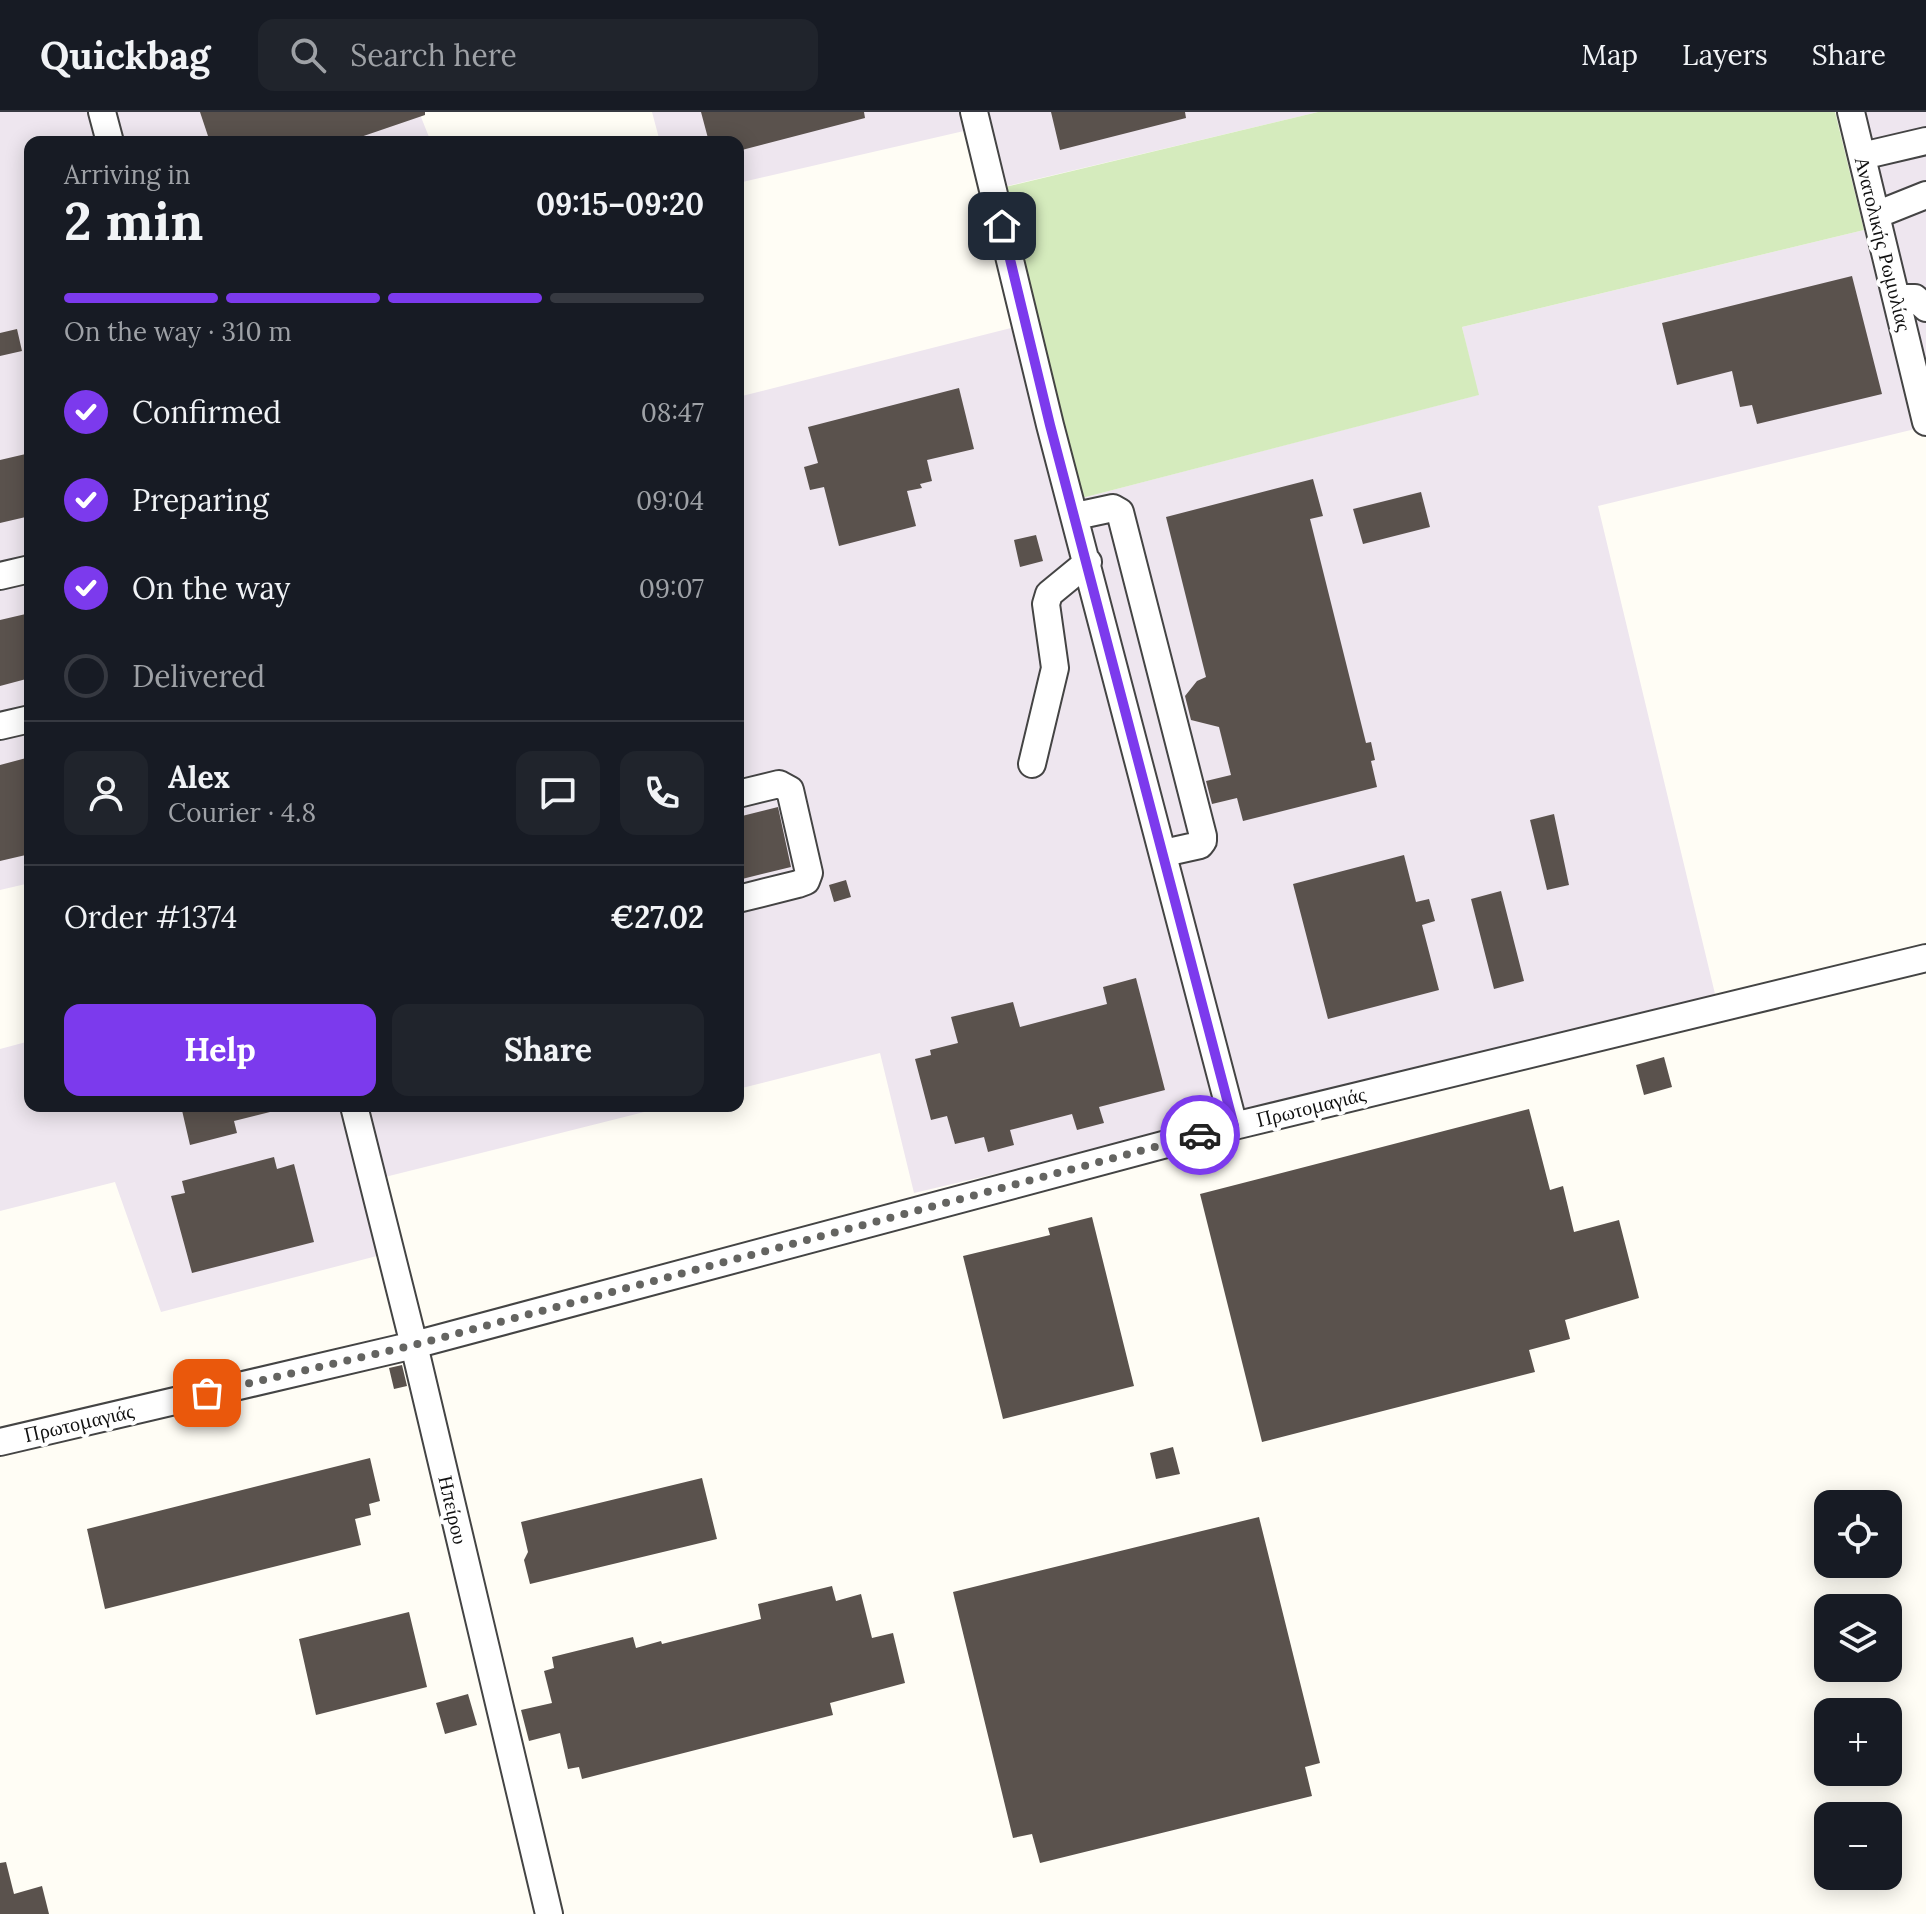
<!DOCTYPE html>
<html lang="en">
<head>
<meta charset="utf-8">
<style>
  :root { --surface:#171b24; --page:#20242c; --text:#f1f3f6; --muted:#9ea1a6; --line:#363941; --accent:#7c3aed }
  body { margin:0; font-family:Lora,serif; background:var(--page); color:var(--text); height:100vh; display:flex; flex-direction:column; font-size:30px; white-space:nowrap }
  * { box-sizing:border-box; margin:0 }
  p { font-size:26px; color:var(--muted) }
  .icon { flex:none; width:44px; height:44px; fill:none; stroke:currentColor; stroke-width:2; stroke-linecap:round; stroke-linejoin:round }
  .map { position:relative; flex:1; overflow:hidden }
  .side { position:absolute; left:24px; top:24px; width:720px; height:976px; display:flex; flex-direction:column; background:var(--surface); border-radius:16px; box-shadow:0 4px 20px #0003 }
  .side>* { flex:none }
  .controls { position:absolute; left:1814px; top:1378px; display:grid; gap:16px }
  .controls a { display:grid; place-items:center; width:88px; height:88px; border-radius:16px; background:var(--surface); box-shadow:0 4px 20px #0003; font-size:40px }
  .pin { position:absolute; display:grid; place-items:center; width:68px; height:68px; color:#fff; margin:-34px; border-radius:16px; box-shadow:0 4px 12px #0006 }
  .courier { position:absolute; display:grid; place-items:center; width:80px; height:80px; margin:-40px; border:6px solid #7c3aed; border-radius:50%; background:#fff; color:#222; box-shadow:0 2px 10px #0007 }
  .head em { font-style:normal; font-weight:700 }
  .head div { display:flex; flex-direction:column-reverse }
  .head { display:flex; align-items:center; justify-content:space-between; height:136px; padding:0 40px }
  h1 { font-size:52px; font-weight:700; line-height:60px }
  .bar { display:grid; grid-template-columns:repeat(4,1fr); gap:12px 8px; align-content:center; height:96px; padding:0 40px }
  .bar i { height:10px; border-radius:6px; background:var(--line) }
  .bar .selected { background:var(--accent) }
  .bar p { grid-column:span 4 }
  .line { display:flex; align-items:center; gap:20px; padding:0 40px; border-top:2px solid var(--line) }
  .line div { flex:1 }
  .round { display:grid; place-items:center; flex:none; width:84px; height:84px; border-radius:16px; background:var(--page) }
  ol { padding:0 40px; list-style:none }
  li { display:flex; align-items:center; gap:24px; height:88px }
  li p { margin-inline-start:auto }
  li .icon { padding:8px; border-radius:50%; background:var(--accent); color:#fff; stroke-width:4 }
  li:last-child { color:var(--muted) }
  li i { width:44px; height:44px; border:4px solid var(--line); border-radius:50% }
  .action { display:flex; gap:16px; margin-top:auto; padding:16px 40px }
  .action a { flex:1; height:92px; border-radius:16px; background:var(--accent); color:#fff; font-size:32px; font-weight:700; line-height:92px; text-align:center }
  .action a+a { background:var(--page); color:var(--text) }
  header { display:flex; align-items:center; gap:48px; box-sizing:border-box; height:112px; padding:0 40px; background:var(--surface); border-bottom:2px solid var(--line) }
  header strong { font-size:38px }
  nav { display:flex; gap:44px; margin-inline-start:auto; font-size:28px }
  .search { width:560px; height:72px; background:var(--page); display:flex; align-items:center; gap:20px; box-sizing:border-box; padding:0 28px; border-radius:16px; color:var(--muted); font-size:30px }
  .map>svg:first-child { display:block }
  .industrial { fill:#eee6ef }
  .green { fill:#d5ebbd }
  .building { fill:#5a524d }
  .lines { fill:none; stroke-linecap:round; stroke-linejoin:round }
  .minor-casing { stroke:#444; stroke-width:30 }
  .minor { stroke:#fff; stroke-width:26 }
  .done { stroke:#646461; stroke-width:8; stroke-dasharray:0 14.4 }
  .route { stroke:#7c3aed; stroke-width:10 }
  .labels { text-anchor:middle; stroke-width:8; stroke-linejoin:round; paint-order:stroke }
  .street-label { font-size:20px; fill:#111; stroke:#fff }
</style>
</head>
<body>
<header>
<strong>Quickbag</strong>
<div class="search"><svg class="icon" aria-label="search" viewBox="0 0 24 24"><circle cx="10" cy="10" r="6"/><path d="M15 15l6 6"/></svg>Search here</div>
<nav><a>Map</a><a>Layers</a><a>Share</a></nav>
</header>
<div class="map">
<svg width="1926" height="1802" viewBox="0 0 1926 1802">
  <rect width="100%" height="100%" fill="#fffdf5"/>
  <path class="industrial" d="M0,0h419l12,30h-401v741l-30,7z
    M652,0h666l-336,80 -18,-61 -226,52v-41h-78z
    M1856,0h70v282z
    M1864,118l51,199 -317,77 118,492 -466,118 -13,-11 -159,-606 400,-104 -16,-68z
    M1011,216l209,793 -306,72 -34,-140 -142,36v-692z
    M30,929v65h638l-287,72 19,72 -239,62 -46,-130 -115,29v-162z"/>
  <path class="green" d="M1318,0h517l29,118 -402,97 17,68 -401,104 -77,-311z"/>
  <path class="building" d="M200,0h225v3l-79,27h-136z
    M701,0h163l1,6 -127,33v-9h-29z
    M1051,0h134l1,6 -126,32z
    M1852,164l30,118 -125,30 -5,-19 -12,2 -8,-36 -55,14 -15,-62z
    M17,217l5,22 -22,5v-23z
    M959,276l15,61 -47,11 5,21 -12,3 2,4 -15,3 9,35 -77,20 -15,-59 -14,3 -6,-23 14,-4 -10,-36z
    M30,341v63l-30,7v-63z
    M1313,367l10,37 -13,3 56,224 5,-1 4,18 -4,1 6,26 -134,34 -6,-23 -25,6 -6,-23 25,-6 -12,-48 -28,-7 -6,-24 12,-15 9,-4 -40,-160z
    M1421,380l9,35 -67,17 -10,-35z
    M1036,423l7,26 -23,6 -6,-27z
    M30,501v65l-30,8v-66z
    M30,645v97l-30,7v-96z
    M778,695l13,60 -53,13v-63z
    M1554,702l15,71 -22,5 -17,-70z
    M1404,743l12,47 13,-3 6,22 -13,4 17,65 -111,29 -35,-135z
    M846,768l5,17 -17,5 -5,-17z
    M1501,779l23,90 -30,8 -23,-90z
    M1136,866l29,112 -66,17 5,16 -27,7 -5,-16 -62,16 4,15 -26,7 -4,-15 -29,7 -8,-28 -16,4 -16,-61 16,-4 -1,-5 28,-7 -7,-26 62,-15 7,25 87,-23 -4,-17z
    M1664,945l8,30 -28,8 -8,-30z
    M181,994h88l1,6 -36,9 3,12 -47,12z
    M1529,997l21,81 13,-4 11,46 45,-12 20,78 -74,22 5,19 -41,11 6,22 -273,70 -62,-248z
    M274,1045l3,12 17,-5 20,78 -122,31 -21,-77 14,-3 -3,-12z
    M1092,1105l42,169 -131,33 -40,-163 87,-21 -2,-7z
    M402,1253l5,21 -13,3 -5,-21z
    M1173,1335l7,27 -24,5 -6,-26z
    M370,1346l10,43 -11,3 2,11 -16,4 6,26 -256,64 -18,-80z
    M702,1366l15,61 -187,45 -6,-24 4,-8 -7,-30z
    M1259,1405l61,246 -15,4 7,29 -272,67 -8,-29 -19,4 -60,-246z
    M832,1474l4,15 25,-7 11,44 21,-5 12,50 -75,20 3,12 -251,64 -3,-12 -11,2 -8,-36 -31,8 -8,-31 31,-7 -8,-32 10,-3 -2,-11 81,-20 3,11 25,-7 1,3 99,-25 -3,-15z
    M409,1500l18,75 -111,28 -17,-76z
    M468,1582l9,31 -32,9 -9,-31z
    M6,1750l8,32 28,-8 7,28h-49v-51z"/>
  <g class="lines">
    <g class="minor-casing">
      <path id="minor" d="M102,0l8,30
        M974,0l76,313 184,701
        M1851,0l75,310
        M1862,44l64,-15
        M1876,103l50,-20
        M1896,186h19l11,10
        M1076,404l37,-8 7,4 83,324v5l-3,4 -36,8
        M0,464l30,-7
        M0,614l30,-7
        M1032,652l23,-96 -9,-64 3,-10 39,-32
        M738,682l41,-10 11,6 19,83 -3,8 -8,3 -60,15
        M354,994l60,239 135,569
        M0,1330l414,-97 820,-219 692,-168"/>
    </g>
    <use href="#minor" class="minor"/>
  </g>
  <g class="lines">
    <path class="done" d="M207,1281l207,-48 786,-210"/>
    <path class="route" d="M1002,114l48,199 184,701 -34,9"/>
  </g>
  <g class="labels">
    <g class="street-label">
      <text transform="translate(1883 132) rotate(76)" y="7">Ανατολικής Ρωμυλίας</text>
      <text transform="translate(1311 995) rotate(-14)" y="7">Πρωτομαγιάς</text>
      <text transform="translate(79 1311) rotate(-13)" y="7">Πρωτομαγιάς</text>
      <text transform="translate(453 1398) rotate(77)" y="7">Ηπείρου</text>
    </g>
  </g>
</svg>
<div class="controls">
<a><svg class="icon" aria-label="locate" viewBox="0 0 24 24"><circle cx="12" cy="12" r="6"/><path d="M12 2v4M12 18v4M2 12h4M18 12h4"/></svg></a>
<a><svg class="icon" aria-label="layers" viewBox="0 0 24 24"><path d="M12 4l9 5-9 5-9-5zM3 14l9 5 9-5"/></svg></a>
<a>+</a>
<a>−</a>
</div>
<div class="pin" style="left:207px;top:1281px;background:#ea580c"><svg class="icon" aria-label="bag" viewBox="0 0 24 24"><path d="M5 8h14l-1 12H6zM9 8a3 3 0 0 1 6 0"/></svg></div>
<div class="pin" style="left:1002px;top:114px;background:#1f2937"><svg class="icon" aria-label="home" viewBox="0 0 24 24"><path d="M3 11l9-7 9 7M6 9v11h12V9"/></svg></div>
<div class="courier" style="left:1200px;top:1023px"><svg class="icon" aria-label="car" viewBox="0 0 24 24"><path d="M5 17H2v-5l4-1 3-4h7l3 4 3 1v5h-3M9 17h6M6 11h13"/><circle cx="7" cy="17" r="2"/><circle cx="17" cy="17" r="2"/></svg></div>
<section class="side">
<div class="head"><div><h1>2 min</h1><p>Arriving in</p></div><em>09:15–09:20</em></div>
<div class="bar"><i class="selected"></i><i class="selected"></i><i class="selected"></i><i></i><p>On the way · 310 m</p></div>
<ol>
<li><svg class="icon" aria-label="check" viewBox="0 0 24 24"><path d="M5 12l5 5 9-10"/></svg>Confirmed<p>08:47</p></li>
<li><svg class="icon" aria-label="check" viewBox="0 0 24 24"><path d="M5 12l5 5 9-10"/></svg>Preparing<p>09:04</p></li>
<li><svg class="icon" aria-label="check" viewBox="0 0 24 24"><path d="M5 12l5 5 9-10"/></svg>On the way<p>09:07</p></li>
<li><i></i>Delivered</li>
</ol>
<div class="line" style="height:144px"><a class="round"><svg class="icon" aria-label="person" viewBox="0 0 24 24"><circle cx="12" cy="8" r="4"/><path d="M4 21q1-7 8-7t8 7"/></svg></a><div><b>Alex</b><p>Courier · 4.8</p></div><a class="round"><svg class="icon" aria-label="chat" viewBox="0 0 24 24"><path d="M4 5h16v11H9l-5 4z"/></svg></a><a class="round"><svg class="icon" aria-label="phone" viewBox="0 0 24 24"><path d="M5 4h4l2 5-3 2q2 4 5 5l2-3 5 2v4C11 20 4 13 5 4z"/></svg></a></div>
<div class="line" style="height:104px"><div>Order #1374</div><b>€27.02</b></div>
<div class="action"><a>Help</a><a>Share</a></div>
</section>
</div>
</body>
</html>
